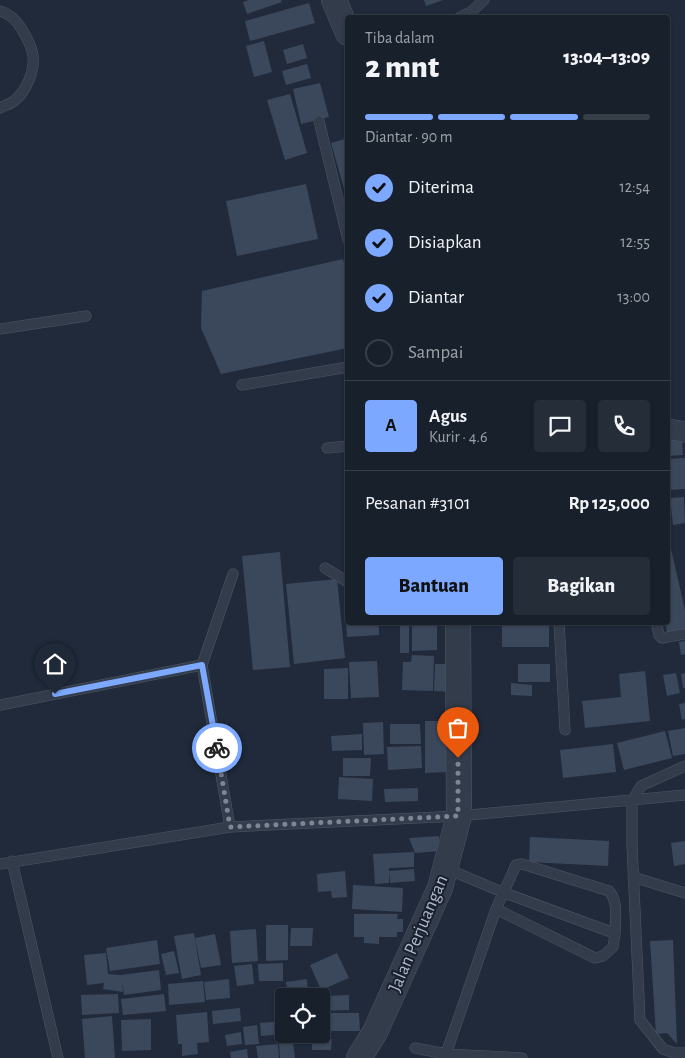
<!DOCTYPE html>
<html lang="id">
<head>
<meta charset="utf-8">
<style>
  :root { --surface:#18202c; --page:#252d38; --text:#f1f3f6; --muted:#9fa3a9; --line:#363e48; --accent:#7ca9ff }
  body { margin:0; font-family:"Alegreya Sans",sans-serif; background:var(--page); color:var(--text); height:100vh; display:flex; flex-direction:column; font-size:19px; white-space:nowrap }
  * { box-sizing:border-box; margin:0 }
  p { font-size:16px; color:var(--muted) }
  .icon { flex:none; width:28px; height:28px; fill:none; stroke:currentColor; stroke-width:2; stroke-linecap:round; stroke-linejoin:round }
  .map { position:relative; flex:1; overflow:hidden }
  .details { position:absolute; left:345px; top:15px; width:325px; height:610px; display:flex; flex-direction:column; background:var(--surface); border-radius:5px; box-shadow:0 1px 4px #0004,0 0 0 1px var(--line) }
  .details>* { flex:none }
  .tools { position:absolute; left:275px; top:988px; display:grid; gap:10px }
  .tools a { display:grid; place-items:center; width:55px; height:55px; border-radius:5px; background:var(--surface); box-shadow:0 1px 4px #0004,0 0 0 1px var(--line); font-size:25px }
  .pin { position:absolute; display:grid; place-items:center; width:42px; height:42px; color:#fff; margin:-51px -21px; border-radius:50% 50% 50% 0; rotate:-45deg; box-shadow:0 0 5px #0007 }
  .pin .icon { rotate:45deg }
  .courier { position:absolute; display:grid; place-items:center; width:50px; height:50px; margin:-25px; border:4px solid #7ca9ff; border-radius:50%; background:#fff; color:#222; box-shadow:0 1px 6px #0007 }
  .head em { font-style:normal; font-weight:800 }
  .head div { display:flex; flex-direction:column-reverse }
  .head { display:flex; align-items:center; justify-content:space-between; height:85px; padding:0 20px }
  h1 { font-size:32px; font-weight:800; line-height:38px }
  .bar { display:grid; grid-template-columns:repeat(4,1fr); gap:8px 5px; align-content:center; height:60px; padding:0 20px }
  .bar i { height:6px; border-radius:4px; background:var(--line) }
  .bar .on { background:var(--accent) }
  .bar p { grid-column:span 4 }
  .line { display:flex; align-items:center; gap:12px; padding:0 20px; border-top:1px solid var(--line) }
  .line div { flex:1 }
  .round { display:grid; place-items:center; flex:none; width:52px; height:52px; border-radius:5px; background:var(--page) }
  ol { padding:0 20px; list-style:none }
  li { display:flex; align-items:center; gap:15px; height:55px }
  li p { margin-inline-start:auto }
  li .icon { padding:5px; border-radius:50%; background:var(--accent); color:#111; stroke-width:4 }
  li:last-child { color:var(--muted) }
  li i { width:28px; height:28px; border:2px solid var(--line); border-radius:50% }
  .button { display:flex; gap:10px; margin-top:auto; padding:10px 20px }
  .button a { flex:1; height:58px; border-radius:5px; background:var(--accent); color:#111; font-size:20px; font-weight:800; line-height:58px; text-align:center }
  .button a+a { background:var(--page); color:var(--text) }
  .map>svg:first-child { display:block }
  .building { fill:#3b485b }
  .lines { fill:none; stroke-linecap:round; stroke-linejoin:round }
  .service-casing { stroke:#4e5766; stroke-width:11 }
  .minor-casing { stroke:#4e5766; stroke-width:21 }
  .tertiary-casing { stroke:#4e5766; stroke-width:26 }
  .service { stroke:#333c4b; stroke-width:10 }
  .minor { stroke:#333c4b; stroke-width:20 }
  .tertiary { stroke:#333c4b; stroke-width:25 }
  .done { stroke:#7c8697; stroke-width:5; stroke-dasharray:0 9 }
  .route { stroke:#7ca9ff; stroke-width:6 }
  .labels { text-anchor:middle; stroke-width:4; stroke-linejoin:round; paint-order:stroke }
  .street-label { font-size:19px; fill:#aeb7c8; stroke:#192130 }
</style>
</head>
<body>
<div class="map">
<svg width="685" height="1058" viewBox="0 0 685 1058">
  <rect width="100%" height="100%" fill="#202a3b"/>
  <path class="building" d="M249,0h32l1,2 -35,12 -4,-12z
    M424,0h19l-17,6z
    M309,3l6,20 -65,18 -5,-20z
    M264,41l8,31 -18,5 -8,-31z
    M303,44l4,14 -20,6 -4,-14z
    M307,64l4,14 -25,7 -4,-14z
    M320,83l9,34 -28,7 -8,-35z
    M290,94l17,59 -22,7 -18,-60z
    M348,138v61h-1l-16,-56z
    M306,184l12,55 -81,17 -11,-55z
    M343,259l5,20v69l-127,26 -20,-46 1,-37z
    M668,439h14l1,16 -15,1z
    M685,458v31l-17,1v-31z
    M684,497l1,26 -12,2 -3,-27z
    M668,536l17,74v22l-17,4 -3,-14h3z
    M280,552l10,115 -37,3 -11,-114z
    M337,579l8,79 -51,6 -8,-80z
    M346,622h33v13l-32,2z
    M412,622h25v28l-25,1z
    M502,622h47v25h-47z
    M400,623h9v30h-9z
    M685,641v13l-4,1 -2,-13z
    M412,655l22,1 -1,35 -31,-1 1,-28h8z
    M377,661l2,36 -28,1 -2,-36z
    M435,664h18l-1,28 -18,-1z
    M518,664h32v18h-32z
    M348,668v31h-24v-30z
    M645,671l5,50 -65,7 -3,-27 39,-4 -2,-23z
    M676,673l4,20 -13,3 -4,-21z
    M685,673v15h-2l-2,-14z
    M511,683l21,2v11l-21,-1z
    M685,703v16l-3,1 -3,-16z
    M425,721h23v51l-23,1z
    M383,722l1,32 -20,1 -1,-32z
    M390,724h30l1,20h-31z
    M685,728v26l-12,2 -5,-25z
    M665,731l7,27 -48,12 -7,-27z
    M362,734v16l-30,1 -1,-15z
    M613,744l3,28 -53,6 -3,-28z
    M421,746l1,22 -34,2 -1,-23z
    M343,758h28l-1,18h-27z
    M339,777l34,2 -1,22 -34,-2z
    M418,788v13l-33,1 -1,-13z
    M439,836v15l-24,2 -6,-15z
    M530,837l79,4 -1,25 -79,-4z
    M685,841v23l-11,2 -3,-23z
    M414,852v15l-25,1v15l-14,1 -2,-30z
    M414,869l1,12 -25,2 -1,-12z
    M345,871l2,26 -15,1 -1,-7 -13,1 -1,-18z
    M353,885l50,3 -1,24 -50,-3z
    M354,914h44l-1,5h6v13h-6v5h-18v7l-15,-1v-6h-10z
    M266,925h22v35l-22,1z
    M291,928h22l-1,18h-22z
    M256,929l2,32 -26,2 -2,-32z
    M194,933l7,42 -19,4 -8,-43z
    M215,934l6,31 -20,3 -6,-30z
    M157,940l3,24 -50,7 -4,-23z
    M673,940l4,104 -10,-11 -11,1 -6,-93z
    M174,951l5,22 -13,2 -5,-21z
    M106,953l2,21 13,1 38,-5 2,20 -37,5 -2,-16 1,13 -20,-3 1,-6 -17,2 -3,-30z
    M337,953l12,25 -28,12 -11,-25z
    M283,963v18h-24l-1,-17z
    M252,964l2,20 -17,2 -3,-20z
    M229,979l1,19 -24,2 -2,-18z
    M307,979l1,16 -20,1 -2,-14z
    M203,981l2,21 -36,3 -1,-21z
    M118,994l1,19 -37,2 -1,-20z
    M164,994l2,17 -43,4 -2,-16z
    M349,995v15l-26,1v-15z
    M240,1008l1,13 -28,3 -1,-13z
    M207,1012l2,30 -12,1 1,11 -16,2v-12h-4l-2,-29z
    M321,1013h38l1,18h-39z
    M112,1016l3,42h-30l-3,-39z
    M151,1019v31l-29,1 -1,-31z
    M283,1021l1,13 -23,2 -1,-13z
    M257,1025l2,19 -14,1 -2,-18z
    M241,1032l1,12 -15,2 -2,-11z
    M312,1039h20l-1,11h-19z
    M293,1042l2,16h-15l-1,-15z
    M278,1044l1,14h-21l-2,-12z
    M247,1049l1,9h-17l-1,-6z"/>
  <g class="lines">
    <g class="service-casing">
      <path id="service" d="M0,11c9,2 16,9 21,17 5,8 11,18 12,28 2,15 -7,36 -19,45 -4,3 -10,5 -14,7
        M459,18l12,-6 13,-12
        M319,121l29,119
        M0,329l86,-13
        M242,385l106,-18
        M327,448l21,-2
        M325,568l23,14
        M559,622l6,108
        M656,622l3,13 3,3 23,-4
        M0,705l202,-40
        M685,766l-44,20 -9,15v44l8,175 23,29 11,4h11
        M230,827l-28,-162 31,-91
        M12,861l46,197
        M0,864l230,-37 229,-11 226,-21
        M445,868l57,24 109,40 4,2 -2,13 -10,9 -8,2 -99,-49
        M633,877l52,16
        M415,1048l31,6 76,4
        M442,1058l4,-4 50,-145 20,-44 6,-1 87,27c10,11 6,29 6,43"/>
    </g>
    <g class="minor-casing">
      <path id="minor" d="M668,429l17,3"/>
    </g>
    <g class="tertiary-casing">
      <path id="tertiary" d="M334,0l14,33
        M359,1058l16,-26 65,-144 19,-72 -1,-194"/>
    </g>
    <use href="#service" class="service"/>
    <use href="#minor" class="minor"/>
    <use href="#tertiary" class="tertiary"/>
  </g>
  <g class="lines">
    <path class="done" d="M217,748l13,79 228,-11v-58"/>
    <path class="route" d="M55,694l147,-29 15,83"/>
  </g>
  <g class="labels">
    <g class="street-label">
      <text transform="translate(417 933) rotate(-67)" y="7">Jalan Perjuangan</text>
    </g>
  </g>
</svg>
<div class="tools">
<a><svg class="icon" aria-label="locate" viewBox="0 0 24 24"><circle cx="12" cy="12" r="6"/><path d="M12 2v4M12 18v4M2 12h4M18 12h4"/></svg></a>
</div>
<div class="pin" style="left:458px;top:758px;background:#ea580c"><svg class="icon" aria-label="bag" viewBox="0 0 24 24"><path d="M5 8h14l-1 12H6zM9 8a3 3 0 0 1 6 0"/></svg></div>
<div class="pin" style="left:55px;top:694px;background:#1f2937"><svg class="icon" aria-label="home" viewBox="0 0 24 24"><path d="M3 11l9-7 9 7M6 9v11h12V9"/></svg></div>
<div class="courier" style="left:217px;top:748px"><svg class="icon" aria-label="bike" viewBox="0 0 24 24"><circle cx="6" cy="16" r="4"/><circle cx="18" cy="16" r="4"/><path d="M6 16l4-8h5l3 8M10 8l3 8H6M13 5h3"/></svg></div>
<section class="details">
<div class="head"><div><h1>2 mnt</h1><p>Tiba dalam</p></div><em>13:04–13:09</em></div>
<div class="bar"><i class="on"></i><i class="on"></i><i class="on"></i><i></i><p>Diantar · 90 m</p></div>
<ol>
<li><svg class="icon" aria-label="check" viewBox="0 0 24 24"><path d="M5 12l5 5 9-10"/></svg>Diterima<p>12:54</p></li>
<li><svg class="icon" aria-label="check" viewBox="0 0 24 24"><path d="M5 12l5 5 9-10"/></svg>Disiapkan<p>12:55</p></li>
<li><svg class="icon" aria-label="check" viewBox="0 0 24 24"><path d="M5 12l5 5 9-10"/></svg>Diantar<p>13:00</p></li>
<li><i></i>Sampai</li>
</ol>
<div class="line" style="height:90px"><b class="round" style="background:var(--accent);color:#111">A</b><div><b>Agus</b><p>Kurir · 4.6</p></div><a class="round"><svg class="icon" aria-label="chat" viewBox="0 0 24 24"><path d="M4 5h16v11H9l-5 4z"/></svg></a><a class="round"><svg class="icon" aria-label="phone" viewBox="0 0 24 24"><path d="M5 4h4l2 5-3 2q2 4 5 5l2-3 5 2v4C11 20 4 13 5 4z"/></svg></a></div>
<div class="line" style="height:65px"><div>Pesanan #3101</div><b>Rp 125,000</b></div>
<div class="button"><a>Bantuan</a><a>Bagikan</a></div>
</section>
</div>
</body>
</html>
